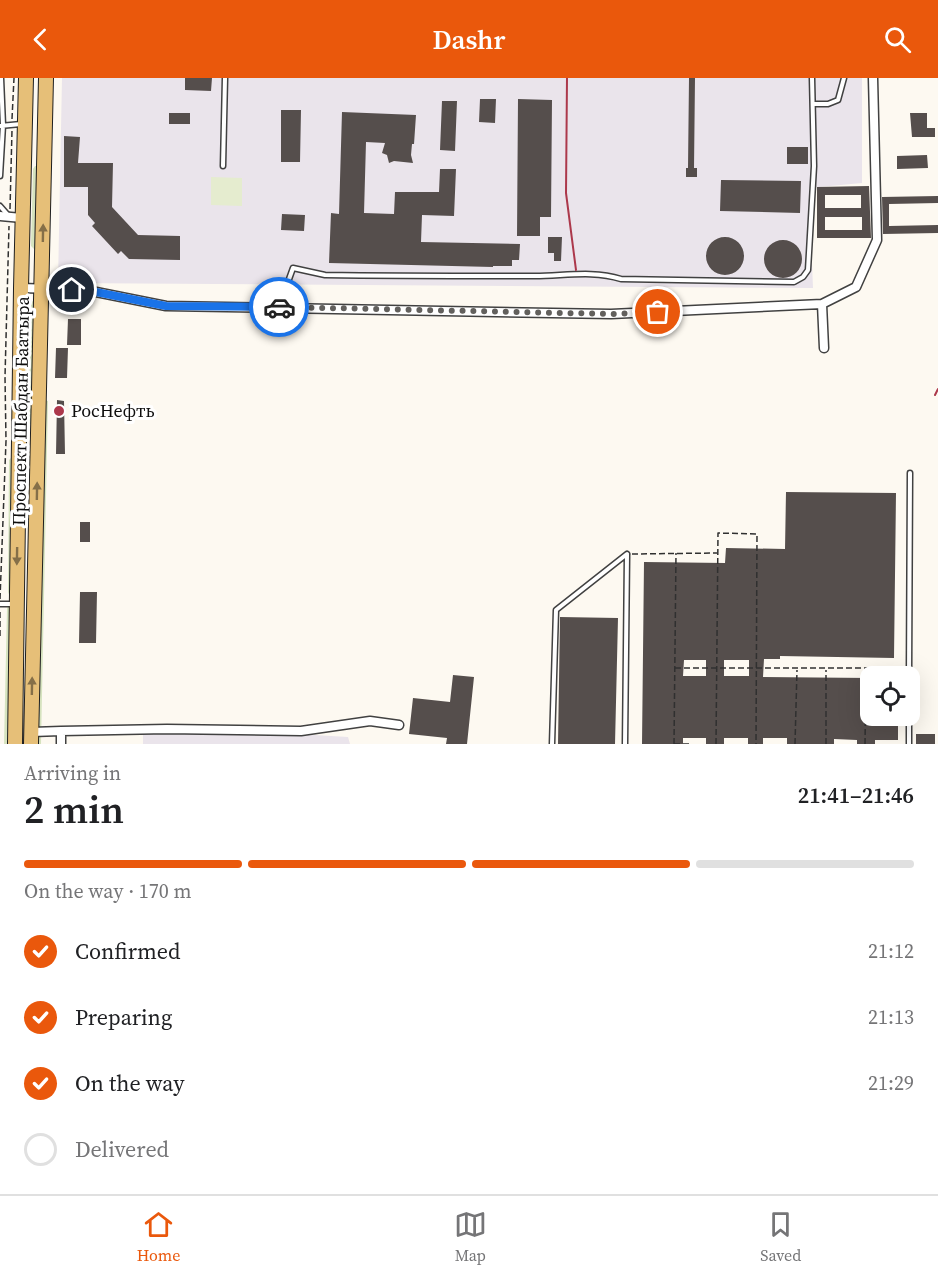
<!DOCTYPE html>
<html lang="en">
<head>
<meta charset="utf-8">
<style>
  :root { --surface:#fff; --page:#f6f6f6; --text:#202124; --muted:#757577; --line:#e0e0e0; --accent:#ea580c }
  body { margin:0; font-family:"Source Serif 4",serif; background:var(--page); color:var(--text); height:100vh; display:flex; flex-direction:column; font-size:22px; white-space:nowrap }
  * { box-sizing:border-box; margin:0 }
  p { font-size:20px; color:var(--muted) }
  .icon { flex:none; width:33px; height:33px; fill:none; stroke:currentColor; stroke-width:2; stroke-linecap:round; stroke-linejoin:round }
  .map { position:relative; height:666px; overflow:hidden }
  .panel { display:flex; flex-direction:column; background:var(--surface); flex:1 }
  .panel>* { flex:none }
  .fabs { position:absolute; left:860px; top:588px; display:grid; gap:12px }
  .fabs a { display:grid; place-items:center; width:60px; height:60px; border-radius:12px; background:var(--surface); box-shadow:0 6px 24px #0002; font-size:30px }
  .pin { position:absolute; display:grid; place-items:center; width:51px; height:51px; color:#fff; margin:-26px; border:3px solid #fff; border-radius:50%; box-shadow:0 2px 6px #0007 }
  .courier { position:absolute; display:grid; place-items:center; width:60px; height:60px; margin:-30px; border:4px solid #1a73e8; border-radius:50%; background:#fff; color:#222; box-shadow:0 2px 8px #0007 }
  .headline em { font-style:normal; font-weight:600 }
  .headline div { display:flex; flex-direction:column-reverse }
  .headline { display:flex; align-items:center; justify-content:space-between; height:102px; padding:0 24px }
  h1 { font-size:39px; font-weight:600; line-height:45px }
  .bar { display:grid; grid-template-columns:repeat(4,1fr); gap:9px 6px; align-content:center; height:72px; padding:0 24px }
  .bar i { height:8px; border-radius:4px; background:var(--line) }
  .bar .current { background:var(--accent) }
  .bar p { grid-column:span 4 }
  ol { padding:0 24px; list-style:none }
  li { display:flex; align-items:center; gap:18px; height:66px }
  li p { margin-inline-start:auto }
  li .icon { padding:6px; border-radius:50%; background:var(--accent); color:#fff; stroke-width:4 }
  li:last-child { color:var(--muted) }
  li i { width:33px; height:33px; border:3px solid var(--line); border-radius:50% }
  header { display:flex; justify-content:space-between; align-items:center; height:78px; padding:0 24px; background:var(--accent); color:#fff; font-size:27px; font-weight:600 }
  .menu { display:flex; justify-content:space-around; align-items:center; height:84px; border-top:2px solid var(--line); background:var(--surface); font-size:16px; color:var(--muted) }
  .menu a { display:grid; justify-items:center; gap:3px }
  .menu .current { color:var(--accent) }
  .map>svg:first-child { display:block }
  .industrial { fill:#eae4eb }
  .green { fill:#d6e3bf }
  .pitch { fill:#e5eccf }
  .building { fill:#554e4c; fill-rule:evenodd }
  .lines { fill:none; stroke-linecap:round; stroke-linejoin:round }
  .lane-casing { stroke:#414141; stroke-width:7 }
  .street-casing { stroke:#414141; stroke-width:11 }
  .primary-casing { stroke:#1f1f1f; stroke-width:16 }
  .path { stroke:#303030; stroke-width:1.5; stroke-dasharray:6 3; stroke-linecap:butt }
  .lane { stroke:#fff; stroke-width:4 }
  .street { stroke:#fff; stroke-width:8 }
  .primary { stroke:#e6bf78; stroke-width:14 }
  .rail { stroke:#ac384b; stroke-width:2 }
  .oneway { fill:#856f48 }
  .done { stroke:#62605d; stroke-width:6; stroke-dasharray:0 10.8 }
  .route { stroke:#1a73e8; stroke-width:8 }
  .poi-dot { fill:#ac384b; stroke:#fff; stroke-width:2 }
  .labels { text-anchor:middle; stroke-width:6; stroke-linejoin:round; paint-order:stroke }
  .street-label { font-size:18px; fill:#0e0e0e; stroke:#fff }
  .poi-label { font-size:18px; fill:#0e0e0e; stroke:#fff; text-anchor:start }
</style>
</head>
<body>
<header><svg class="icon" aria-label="back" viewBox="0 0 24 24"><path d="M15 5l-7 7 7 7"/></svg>Dashr<svg class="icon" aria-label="search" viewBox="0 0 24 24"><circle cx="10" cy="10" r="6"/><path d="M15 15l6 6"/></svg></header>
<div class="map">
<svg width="938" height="666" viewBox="0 0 938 666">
  <rect width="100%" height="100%" fill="#fdf9f1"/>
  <path class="industrial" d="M62,0h800v105l-53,5 4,100 -755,-5z
    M143,654h120l85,5 2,7h-207z"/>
  <path class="green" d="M35,88h3l-1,83 -2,1 -4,-4 2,-77z
    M31,223l4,1 -4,122 -3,-1 1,-116z
    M45,322l3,1 -7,343h-4z
    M11,380l1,138 -2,1 -2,-5 1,-132z
    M8,528l3,1 -2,137h-5l3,-136z"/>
  <path class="pitch" d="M211,99l31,1v28l-31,-1z"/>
  <path class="building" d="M185,0h27l-1,13 -26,-1z
    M689,0h6l-1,90h3v9h-11v-9h2z
    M480,21h16l-1,24 -16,-1z
    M518,21l34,1 -1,117h-11v19h-23z
    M442,23h15l-2,50 -15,-1z
    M281,32h20l-1,52h-19z
    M342,34l74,3 -2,29h-2l-1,11 2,8 -19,-2 -5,2 -2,-8 -5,-2 3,-10 -19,-1 -2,71 30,1 1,-22h44l1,-23h16l-2,47 -32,-1 -1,27 99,2 -1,16h-7v6h-19v1l-164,-4 2,-50 8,1z
    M169,35h21v11h-21z
    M910,35h17v15h8v9h-23z
    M64,58l16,1 -2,26h35l-1,44 26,28 42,1v24l-51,-1 -8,-8 -3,3 -26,-28 3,-3 -7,-8v-28h-24z
    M787,69h21v17h-21z
    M927,77l1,13 -31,1v-13z
    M721,102l80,1 -1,32 -80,-2z
    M869,108l2,52h-54v-51zM825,117h36v13h-36zM825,139h37v13h-37z
    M938,118v7l-49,1v22l49,-1v8l-55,1 -1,-37z
    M282,136l23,1 -1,16 -23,-1z
    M548,159h14l-1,24h-7v-8h-6z
    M706 178a19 19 0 1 1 38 0a19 19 0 1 1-38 0Z
    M764 181a19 19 0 1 1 38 0a19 19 0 1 1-38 0Z
    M68,241h13v26h-14z
    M56,270h12l-1,30h-12z
    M57,322l7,1 1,53h-9z
    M786,414l110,1 -2,165 -114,-2v3h-16l-1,18 107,1v38h28v24h-23v4h-18v-4l-23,-1v5h-47v-6h-24v6h-15v-6h-24v6h-18v-6h-23v6h-41l2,-182 81,1 1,-15 59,1zM684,582h22v16h-23zM724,582h25v16h-25z
    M80,444h10v20h-10z
    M80,514h17l-1,51h-17z
    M560,539l58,1 -3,126h-57z
    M453,597l21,2 -7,67h-21l1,-6 -38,-4 4,-36 37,4z
    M916,656h19v10h-19z"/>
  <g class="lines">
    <g class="lane-casing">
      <path id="lane" d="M813,26h15l10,-4 6,-22
        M0,48l21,-2
        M223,88l2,-88
        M0,98l3,-51 -2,-47
        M0,128l7,8
        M279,229l14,-39 32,7c70,1 140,1 210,1 29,0 58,-6 86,3l173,3 9,-5 5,-7 6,-104 -2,-88
        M0,526h13
        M909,598l1,-203
        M552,666l4,-134 71,-56
        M625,666l2,-189
        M909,666v-28"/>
    </g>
    <g class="street-casing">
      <path id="street" d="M0,138l22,2
        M21,210l65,2 80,16 445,8 211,-10 34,-17 21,-47 -4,-162
        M822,226l2,44
        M32,654l29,-1
        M61,666v-13l106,-2 134,2 69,-10 29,4"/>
    </g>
    <g class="primary-casing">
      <path id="primary" d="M15,666l6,-456 5,-210
        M31,666l15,-666"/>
    </g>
    <path class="path" d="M12,41l2,-41
      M10,131l2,-79
      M632,476l85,-1
      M0,521l6,-158 -1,-64 4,-151
      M0,558v-26
      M675,590h227
      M674,666l2,-191
      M674,666h16
      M716,666l2,-211 39,1 -1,210
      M795,666l2,-74
      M826,666v-74
      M865,666l1,-74"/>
    <use href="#lane" class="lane"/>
    <use href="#street" class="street"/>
    <use href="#primary" class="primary"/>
    <path class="rail" d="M567,0l-1,115 10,77
      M935,317l3,-6"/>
  </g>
  <defs><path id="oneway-solid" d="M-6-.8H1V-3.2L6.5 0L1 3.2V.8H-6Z" transform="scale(1.5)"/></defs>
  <g class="oneway">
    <use href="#oneway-solid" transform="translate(43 155) rotate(-89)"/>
    <use href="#oneway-solid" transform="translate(37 413) rotate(-89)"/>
    <use href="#oneway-solid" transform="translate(17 478) rotate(91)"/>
    <use href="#oneway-solid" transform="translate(32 608) rotate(-89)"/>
  </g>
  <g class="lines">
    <path class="done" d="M279,229l332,7 47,-2"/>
    <path class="route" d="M72,212h14l80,16 113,1"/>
  </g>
  <circle class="poi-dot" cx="59" cy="333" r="6"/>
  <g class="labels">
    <g class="street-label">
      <text transform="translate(21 333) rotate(-89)" y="6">Проспект Шабдан Баатыра</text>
    </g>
    <g class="poi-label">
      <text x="71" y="339">РосНефть</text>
    </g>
  </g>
</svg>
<div class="fabs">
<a><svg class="icon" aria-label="locate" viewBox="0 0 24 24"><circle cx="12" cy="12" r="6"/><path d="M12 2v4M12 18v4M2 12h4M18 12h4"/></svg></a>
</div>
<div class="pin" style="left:658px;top:234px;background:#ea580c"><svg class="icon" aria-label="bag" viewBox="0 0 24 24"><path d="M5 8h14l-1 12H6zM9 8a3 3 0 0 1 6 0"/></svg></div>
<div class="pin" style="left:72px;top:212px;background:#1f2937"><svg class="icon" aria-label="home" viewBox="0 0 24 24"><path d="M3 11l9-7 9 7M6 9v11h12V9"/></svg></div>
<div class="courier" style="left:279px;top:229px"><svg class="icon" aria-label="car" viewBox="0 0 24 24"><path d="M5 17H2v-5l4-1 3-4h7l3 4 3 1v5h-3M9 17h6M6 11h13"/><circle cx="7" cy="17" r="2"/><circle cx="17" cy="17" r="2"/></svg></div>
</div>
<section class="panel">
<div class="headline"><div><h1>2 min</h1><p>Arriving in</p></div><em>21:41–21:46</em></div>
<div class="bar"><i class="current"></i><i class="current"></i><i class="current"></i><i></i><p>On the way · 170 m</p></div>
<ol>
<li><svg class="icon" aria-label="check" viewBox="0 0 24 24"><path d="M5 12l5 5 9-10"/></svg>Confirmed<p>21:12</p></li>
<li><svg class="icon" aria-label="check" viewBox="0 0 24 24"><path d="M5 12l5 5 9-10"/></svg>Preparing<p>21:13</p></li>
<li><svg class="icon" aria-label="check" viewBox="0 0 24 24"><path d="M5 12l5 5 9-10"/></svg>On the way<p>21:29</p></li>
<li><i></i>Delivered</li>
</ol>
</section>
<nav class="menu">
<a class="current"><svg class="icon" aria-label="home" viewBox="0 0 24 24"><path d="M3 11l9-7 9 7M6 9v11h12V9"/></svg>Home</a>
<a><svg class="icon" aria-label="map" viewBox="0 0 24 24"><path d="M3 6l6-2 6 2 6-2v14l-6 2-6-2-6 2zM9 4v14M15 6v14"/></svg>Map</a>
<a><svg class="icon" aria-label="saved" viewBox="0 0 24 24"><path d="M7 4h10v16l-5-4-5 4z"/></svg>Saved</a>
</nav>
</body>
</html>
